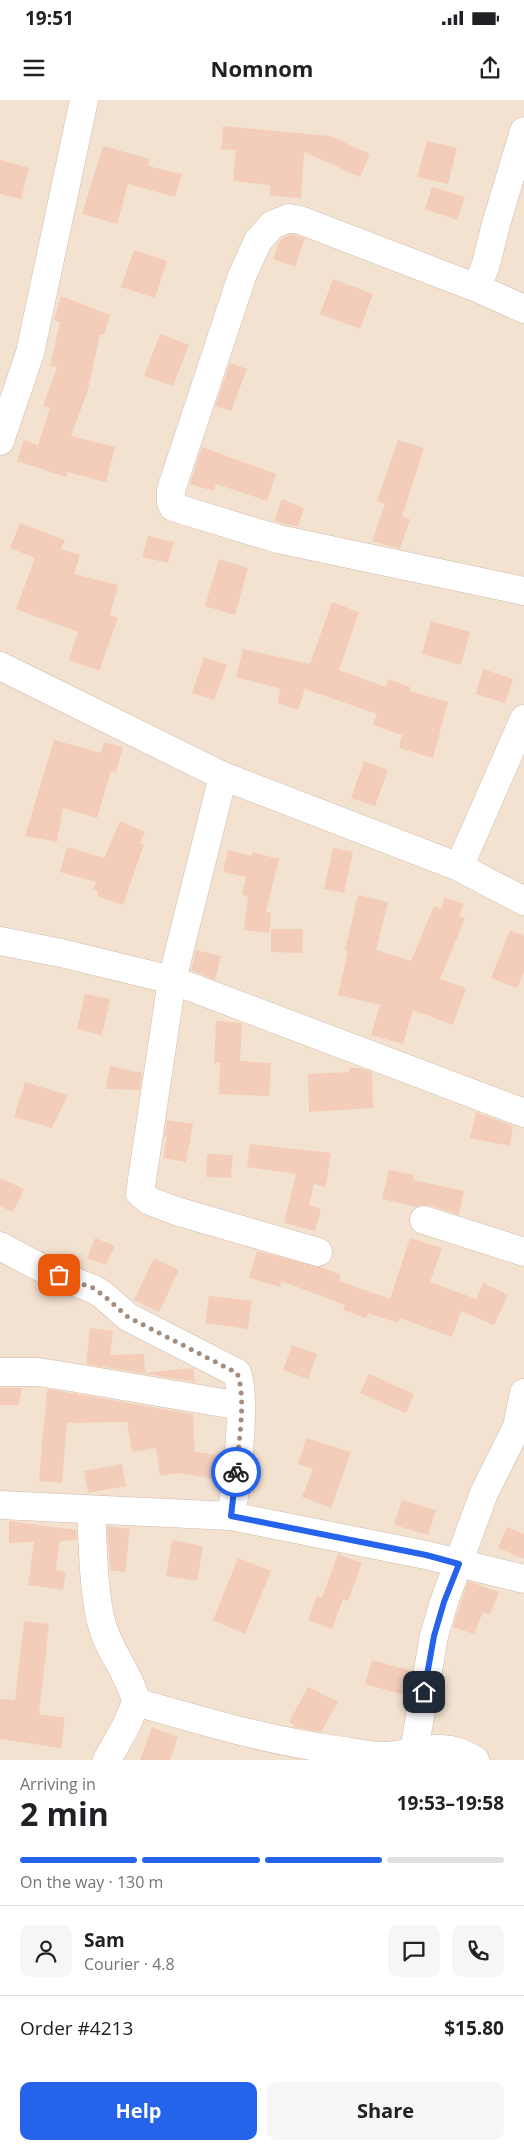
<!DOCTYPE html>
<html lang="en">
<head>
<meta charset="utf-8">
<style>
  :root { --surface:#fff; --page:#f6f6f6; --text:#202124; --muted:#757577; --line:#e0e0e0; --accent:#2563eb }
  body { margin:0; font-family:"Open Sans",sans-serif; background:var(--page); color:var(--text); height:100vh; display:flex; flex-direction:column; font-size:19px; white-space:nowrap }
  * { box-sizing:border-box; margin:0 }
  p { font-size:16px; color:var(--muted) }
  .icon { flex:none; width:28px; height:28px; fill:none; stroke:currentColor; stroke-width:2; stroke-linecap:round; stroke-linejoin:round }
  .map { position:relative; height:1660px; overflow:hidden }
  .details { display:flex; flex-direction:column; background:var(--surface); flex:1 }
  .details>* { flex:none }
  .pin { position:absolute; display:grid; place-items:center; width:42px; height:42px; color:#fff; margin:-21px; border-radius:10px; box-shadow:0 2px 8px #0006 }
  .courier { position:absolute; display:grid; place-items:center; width:50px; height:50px; margin:-25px; border:4px solid #2563eb; border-radius:50%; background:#fff; color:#222; box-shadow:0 1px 6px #0007 }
  .overview em { font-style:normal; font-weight:700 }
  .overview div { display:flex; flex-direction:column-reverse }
  .overview { display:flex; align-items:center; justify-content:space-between; height:85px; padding:0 20px }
  h1 { font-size:32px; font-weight:700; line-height:38px }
  .bar { display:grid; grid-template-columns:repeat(4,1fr); gap:8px 5px; align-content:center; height:60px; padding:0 20px }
  .bar i { height:6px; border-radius:4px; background:var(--line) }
  .bar .on { background:var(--accent) }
  .bar p { grid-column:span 4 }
  .line { display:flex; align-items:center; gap:12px; padding:0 20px; border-top:1px solid var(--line) }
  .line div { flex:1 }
  .round { display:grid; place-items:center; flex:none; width:52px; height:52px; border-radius:10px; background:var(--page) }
  .action { display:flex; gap:10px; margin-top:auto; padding:10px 20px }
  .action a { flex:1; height:58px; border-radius:10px; background:var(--accent); color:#fff; font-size:20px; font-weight:700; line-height:58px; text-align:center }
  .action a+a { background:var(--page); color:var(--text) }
  .status { display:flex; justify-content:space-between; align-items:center; height:35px; padding:0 25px; background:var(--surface); direction:ltr }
  .status svg { height:14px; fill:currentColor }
  header { display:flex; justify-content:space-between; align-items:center; height:65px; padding:0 20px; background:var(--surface); font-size:22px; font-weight:700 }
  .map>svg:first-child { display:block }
  .residential { fill:#f4e2d0 }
  .building { fill:#f3cdb9 }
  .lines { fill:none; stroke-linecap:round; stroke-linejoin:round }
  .minor-casing { stroke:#d0baab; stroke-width:29 }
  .minor { stroke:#fff; stroke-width:28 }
  .done { stroke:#a58c7e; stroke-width:5; stroke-dasharray:0 9 }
  .route { stroke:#2563eb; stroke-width:6 }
</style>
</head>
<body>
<div class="status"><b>19:51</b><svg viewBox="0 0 49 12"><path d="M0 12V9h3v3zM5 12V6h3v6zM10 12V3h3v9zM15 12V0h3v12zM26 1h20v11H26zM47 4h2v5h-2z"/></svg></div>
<header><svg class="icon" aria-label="menu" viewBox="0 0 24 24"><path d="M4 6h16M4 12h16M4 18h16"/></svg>Nomnom<svg class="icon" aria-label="share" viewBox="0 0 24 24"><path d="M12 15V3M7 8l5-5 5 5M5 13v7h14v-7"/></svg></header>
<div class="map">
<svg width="524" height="1660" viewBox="0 0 524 1660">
  <rect width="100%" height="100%" fill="#fdf1e2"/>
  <path class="residential" d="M0,0h524v1660h-524z"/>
  <path class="building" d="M223,26l107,10 40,18 -10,23 -56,-25 -3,46 -31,-2v-11l-37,-4 3,-31 -15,-1z
    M427,41l30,7 -9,36 -31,-7z
    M103,46l47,13 -2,7 34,8 -7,23 -47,-13 -11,40 -35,-10z
    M0,60l29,8 -8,31 -21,-5z
    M432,87l33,10 -8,23 -32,-11z
    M291,134l14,4 -10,29 -22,-8 7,-19z
    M134,150l33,11 -12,37 -34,-11z
    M333,179l40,15 -13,35 -40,-15z
    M61,196l49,19 -6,20 -4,-1 -12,56 -17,46 44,11 -9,35 -39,-10 -1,5 -49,-16 7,-21 14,5 12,-37 -7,-2 14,-39 -7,-1 10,-44 -6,-2z
    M160,234l29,11 -16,41 -29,-10z
    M230,263l17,6 -16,42 -16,-5z
    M398,340l26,8 -22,69 8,2 -10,30 -28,-8 13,-37 -8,-3z
    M202,347l74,27 -9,27 -51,-17 -2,7 -24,-7z
    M282,399l22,9 -6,19 -24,-6z
    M20,423l45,17 -4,9 19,6 -6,19 44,11 -8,30 8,3 -19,53 -30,-11 9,-28 -62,-23 19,-51 -25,-10z
    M148,436l26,6 -6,21 -26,-6z
    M219,459l29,9 -13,47 -30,-9z
    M332,502l27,10 -20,58 47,17 2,-8 22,8 -1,4 39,11 -15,56 -34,-10 3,-13 -29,-10 4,-11 -72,-25 -7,21 -21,-7 4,-14 -45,-12 7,-28 67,15z
    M431,521l39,11 -9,33 -39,-11z
    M204,557l23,8 -13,35 -22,-7z
    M483,569l30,10 -8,24 -29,-9z
    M54,640l47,13 3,-11 19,5 -7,25 -5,-1 -14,47 -34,-10 -6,34 -32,-6z
    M364,661l24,9 -13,36 -24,-8z
    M120,721l25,11 -5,11 4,1 -21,61 -26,-9 1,-5 -5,-2 3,-7 -36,-10 7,-25 37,11z
    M333,748l20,4 -9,41 -20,-4z
    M228,750l24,6v-4l27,7 -13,53h5l-2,21 -25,-3 4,-34 -6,-1 4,-18 -23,-5z
    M358,795l30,7 -12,48 35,11 23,-55 7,3 4,-12 19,7 -5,12 6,2 -25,61 26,9 -13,37 -40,-15 -10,34 -32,-9 9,-30 -42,-10 10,-44 -3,-1z
    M271,829h32l-1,24 -31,-1z
    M510,830l14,6v36l-7,16 -26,-10z
    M196,850l25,6 -6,24 -24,-10z
    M85,894l25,5 -8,36 -25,-6z
    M216,921l26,2 -2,38 31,2 -2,33 -50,-2 1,-31h-6z
    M110,966l32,7 -2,17 -34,-1z
    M349,968h10l13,4 1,36 -64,4 -1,-38 41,-2z
    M25,982l43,13 -16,33 -38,-11z
    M476,1012l37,14 -3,20 -40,-8z
    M167,1020l26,4 -7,38 -23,-4 4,-21h-3z
    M250,1044l81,9 -5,34 -12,-3 -5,21 12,4 -6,22 -31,-8 12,-49 -49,-7z
    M207,1054l26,1 -2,23 -25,-1z
    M389,1070l25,5 -1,5 51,11 -5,24 -30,-10 -12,2 -35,-8z
    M0,1078l24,11 -11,23 -13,-6z
    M95,1138l20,8 -9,19 -19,-7z
    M410,1138l32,10 -12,34 46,17 7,-16 25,12 -14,30 -33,-14 -9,26 -52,-19 -2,5 -30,-10 -2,5 -23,-8 2,-5 -64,-24 -1,6 -31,-9 8,-27 63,16 21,8 -2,6 51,18z
    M154,1158l25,12 -20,42 -25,-12z
    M209,1196l43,5 -4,28 -43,-6z
    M90,1228l23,3 -3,24 34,-1 1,19 48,-5 2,14 -109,-18z
    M292,1245l25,9 -9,25 -25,-9z
    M369,1274l45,20 -8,19 -46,-20z
    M0,1288h22l-3,17h-19z
    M47,1289l146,25 2,38 28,4 -3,24 -41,-7 -19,3 -4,-28 -24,4 -5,-30 -60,1 -5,60 -23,-2z
    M306,1338l45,14 -20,56 -29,-11 11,-28 -15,-5z
    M122,1364l4,22 -38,7 -4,-22z
    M402,1400l34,10 -8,25 -34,-10z
    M9,1421l67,9 1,10 -17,1 -4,29 10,2 -3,18 -35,-5 6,-43 -25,1z
    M107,1426l23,3 -5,43 -15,-2z
    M507,1427l17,7v25l-26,-11z
    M172,1440l31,6 -6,35 -31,-5z
    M338,1454l24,9 -14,38 -5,-2 -11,30 -24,-9 9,-24 5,2z
    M238,1458l33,13 -26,63 -32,-14z
    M468,1481l31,11 -9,23 -7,-3 -9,22 -21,-7z
    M24,1521l25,3 -10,90 26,4 -4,30 -61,-9v-40l15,1z
    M372,1560l40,11 -4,25 -43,-12z
    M308,1587l30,15 -17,30 -28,-5 1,-2 -5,-3z
    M152,1627l26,10 -8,23h-30z"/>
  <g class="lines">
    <g class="minor-casing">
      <path id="minor" d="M524,31l-28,93 -10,40 -9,24 47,21
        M477,188l-177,-68 -11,-2 -17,7 -14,16 -16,35 -71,214v12l2,5 105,32 246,52
        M0,341l30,-88 54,-253
        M0,566l223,110 236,91 65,34
        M223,676l-51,204 352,133
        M459,767l65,-148
        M0,841l61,12 111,27 -32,213 10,8 26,10 142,41
        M424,1120l100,32
        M0,1146l45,24 48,19 10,6 25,22 109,56c10,25 -1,114 -6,143
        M0,1272h38l26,4 177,30
        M0,1405l231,11 195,39 98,24
        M91,1410c2,34 2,78 10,111 7,30 29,52 35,81 66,19 133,39 201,48 15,2 31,6 46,6 35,-1 58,-18 92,4
        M414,1651l20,-115 10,-34 40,-109 33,-66 7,-34
        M107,1660l20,-36 9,-22"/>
    </g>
    <use href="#minor" class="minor"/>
  </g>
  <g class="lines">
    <path class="done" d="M59,1175l34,13 10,7 25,22 109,56c10,26 1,72 -1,99"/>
    <path class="route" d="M236,1372l-5,44 195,39 33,9 -15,38 -10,34 -10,56"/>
  </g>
</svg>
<div class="pin" style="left:59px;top:1175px;background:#ea580c"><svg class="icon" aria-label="bag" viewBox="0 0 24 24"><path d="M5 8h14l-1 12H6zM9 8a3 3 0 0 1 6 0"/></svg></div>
<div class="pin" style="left:424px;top:1592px;background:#1f2937"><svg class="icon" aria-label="home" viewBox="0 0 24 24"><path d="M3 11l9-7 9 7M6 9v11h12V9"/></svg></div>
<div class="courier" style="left:236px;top:1372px"><svg class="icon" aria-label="bike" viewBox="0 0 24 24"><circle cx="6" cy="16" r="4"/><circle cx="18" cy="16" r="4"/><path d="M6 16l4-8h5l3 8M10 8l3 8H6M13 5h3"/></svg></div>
</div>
<section class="details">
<div class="overview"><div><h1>2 min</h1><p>Arriving in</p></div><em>19:53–19:58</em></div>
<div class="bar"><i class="on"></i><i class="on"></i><i class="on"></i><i></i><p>On the way · 130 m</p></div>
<div class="line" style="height:90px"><a class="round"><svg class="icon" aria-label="person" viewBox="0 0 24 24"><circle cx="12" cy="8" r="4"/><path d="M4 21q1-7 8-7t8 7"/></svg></a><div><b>Sam</b><p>Courier · 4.8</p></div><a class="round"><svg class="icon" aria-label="chat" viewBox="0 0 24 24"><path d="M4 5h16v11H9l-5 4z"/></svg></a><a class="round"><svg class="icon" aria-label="phone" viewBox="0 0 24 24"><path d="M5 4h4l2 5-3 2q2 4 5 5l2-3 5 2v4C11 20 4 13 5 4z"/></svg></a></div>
<div class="line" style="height:65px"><div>Order #4213</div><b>$15.80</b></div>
<div class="action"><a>Help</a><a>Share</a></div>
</section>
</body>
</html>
